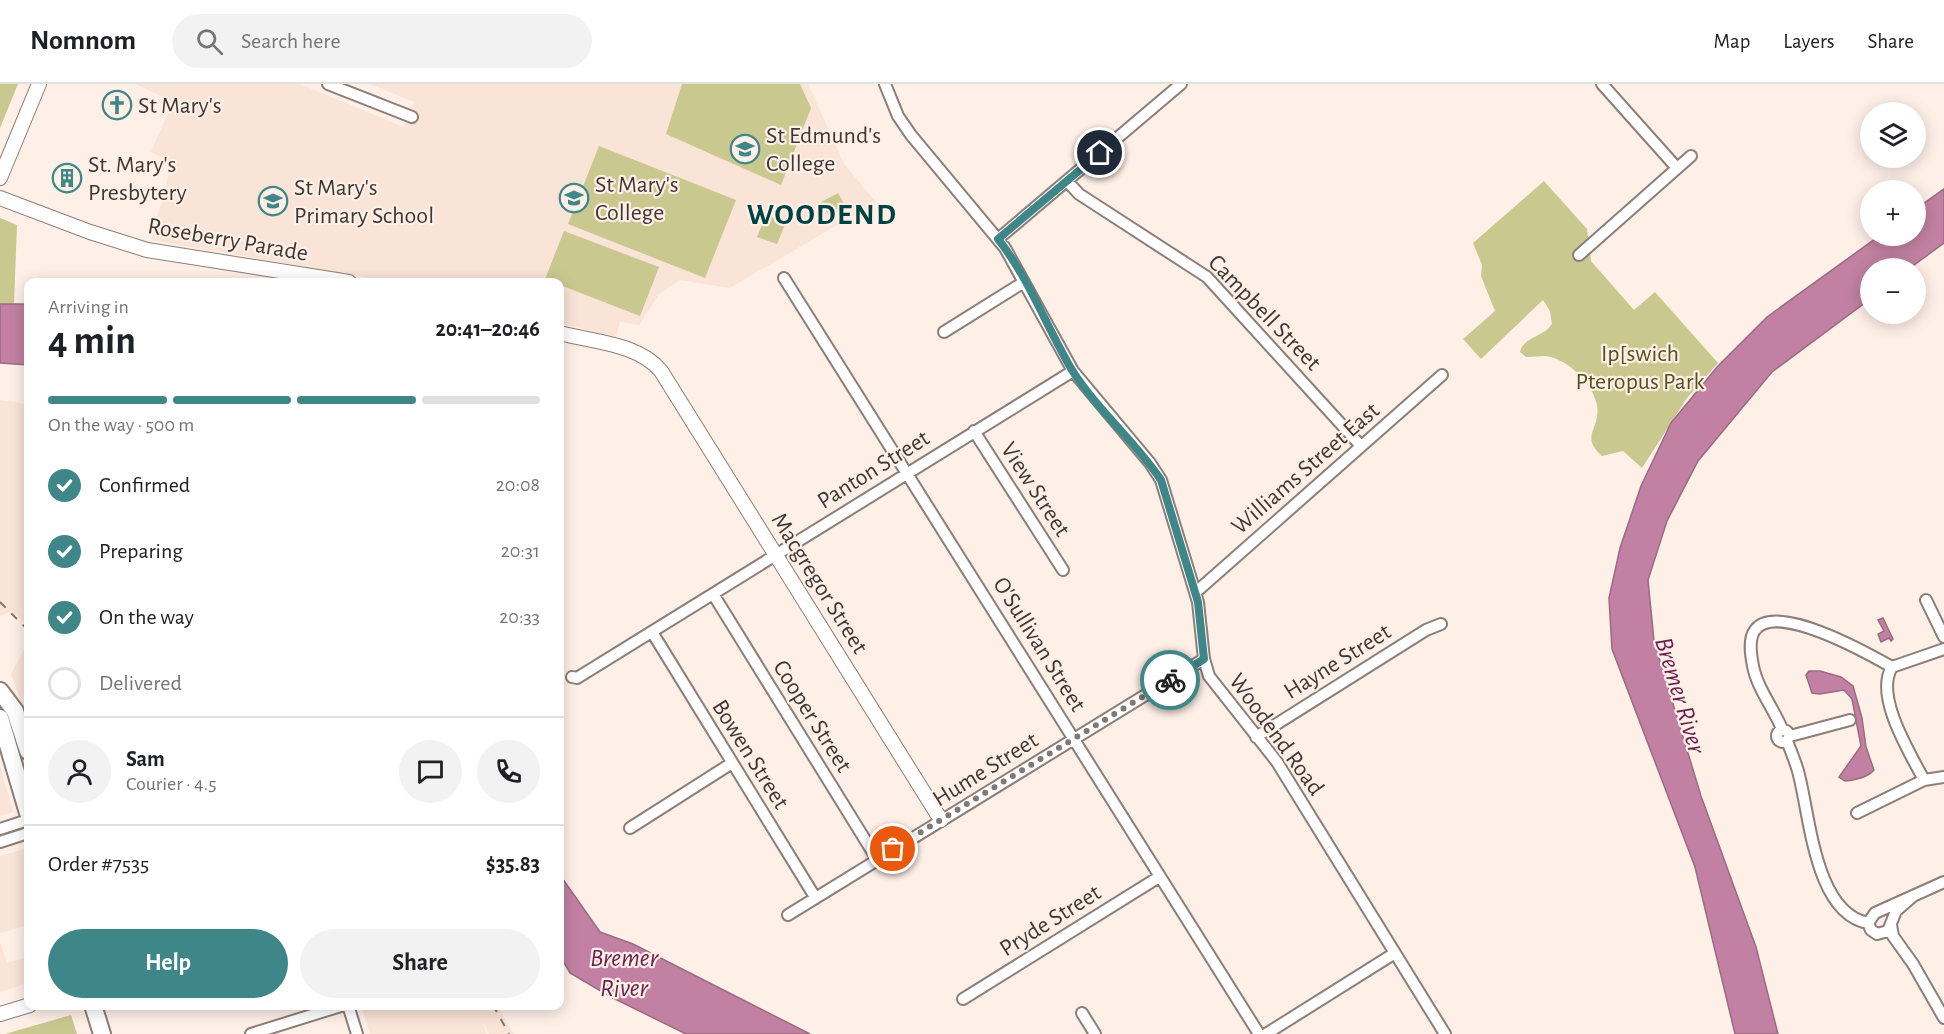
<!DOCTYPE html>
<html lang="en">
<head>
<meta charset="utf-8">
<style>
  :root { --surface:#fff; --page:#f2f2f2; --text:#202124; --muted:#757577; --line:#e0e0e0; --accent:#3e8688 }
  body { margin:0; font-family:"Alegreya Sans",sans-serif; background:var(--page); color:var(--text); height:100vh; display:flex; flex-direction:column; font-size:22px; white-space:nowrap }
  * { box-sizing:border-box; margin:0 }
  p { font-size:20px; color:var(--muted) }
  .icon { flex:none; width:33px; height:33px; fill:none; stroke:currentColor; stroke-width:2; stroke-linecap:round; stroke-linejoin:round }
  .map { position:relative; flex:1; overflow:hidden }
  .panel { position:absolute; left:24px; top:194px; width:540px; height:732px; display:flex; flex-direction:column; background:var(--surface); border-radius:12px; box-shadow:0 3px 15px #0003 }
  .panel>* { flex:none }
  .tools { position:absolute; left:1860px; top:18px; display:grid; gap:12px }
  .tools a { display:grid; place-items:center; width:66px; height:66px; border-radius:50%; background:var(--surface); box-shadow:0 3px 15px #0003; font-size:30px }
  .pin { position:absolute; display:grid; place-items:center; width:51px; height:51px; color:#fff; margin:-26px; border:3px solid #fff; border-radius:50%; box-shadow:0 2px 6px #0007 }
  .courier { position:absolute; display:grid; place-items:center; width:60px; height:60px; margin:-30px; border:4px solid #3e8688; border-radius:50%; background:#fff; color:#222; box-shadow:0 2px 8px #0007 }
  .headline em { font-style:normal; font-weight:600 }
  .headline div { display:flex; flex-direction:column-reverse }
  .headline { display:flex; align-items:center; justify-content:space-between; height:102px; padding:0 24px }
  h1 { font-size:39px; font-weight:600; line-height:45px }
  .bar { display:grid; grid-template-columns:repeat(4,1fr); gap:9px 6px; align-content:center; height:72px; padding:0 24px }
  .bar i { height:8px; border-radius:4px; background:var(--line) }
  .bar .current { background:var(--accent) }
  .bar p { grid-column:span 4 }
  .line { display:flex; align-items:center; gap:15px; padding:0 24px; border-top:2px solid var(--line) }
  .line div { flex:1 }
  .round { display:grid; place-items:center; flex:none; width:63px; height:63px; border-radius:32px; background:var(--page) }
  ol { padding:0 24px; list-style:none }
  li { display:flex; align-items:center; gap:18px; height:66px }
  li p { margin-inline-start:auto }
  li .icon { padding:6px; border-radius:50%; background:var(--accent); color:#fff; stroke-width:4 }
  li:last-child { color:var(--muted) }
  li i { width:33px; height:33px; border:3px solid var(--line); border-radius:50% }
  .primary-button { display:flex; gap:12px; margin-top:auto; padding:12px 24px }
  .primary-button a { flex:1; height:69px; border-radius:36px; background:var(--accent); color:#fff; font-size:24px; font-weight:600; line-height:69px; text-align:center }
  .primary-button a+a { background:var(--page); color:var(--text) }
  header { display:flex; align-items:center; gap:36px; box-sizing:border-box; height:84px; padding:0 30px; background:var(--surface); border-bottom:2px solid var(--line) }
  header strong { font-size:28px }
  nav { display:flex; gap:33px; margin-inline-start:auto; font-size:21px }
  .search { width:420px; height:54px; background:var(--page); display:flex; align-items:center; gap:15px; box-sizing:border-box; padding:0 21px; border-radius:33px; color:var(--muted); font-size:22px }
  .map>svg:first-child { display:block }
  .built { fill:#fae3d7 }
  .green { fill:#c9c88e }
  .water { fill:#c281a2; stroke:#9a6b81; stroke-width:1.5 }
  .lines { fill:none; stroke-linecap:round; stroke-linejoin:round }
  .street-casing { stroke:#8c7e78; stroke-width:14 }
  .secondary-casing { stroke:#8c7e78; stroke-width:16 }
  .primary-casing { stroke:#8c7e78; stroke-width:20 }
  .street { stroke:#fff; stroke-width:10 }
  .secondary { stroke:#fff; stroke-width:14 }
  .primary { stroke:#fff; stroke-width:16 }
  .rail { stroke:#817873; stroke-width:2; stroke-dasharray:8 8; stroke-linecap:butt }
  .done { stroke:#817873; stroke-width:6; stroke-dasharray:0 10.8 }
  .route { stroke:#3e8688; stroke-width:8 }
  .labels { text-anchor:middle; stroke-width:4.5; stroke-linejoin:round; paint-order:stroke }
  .poi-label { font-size:24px; fill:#3e3835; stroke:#feefe7; text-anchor:start }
  .street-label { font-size:24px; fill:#3e3835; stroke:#feefe7 }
  .park-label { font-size:24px; fill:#53521e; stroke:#feefe7 }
  .water-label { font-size:26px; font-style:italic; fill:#6c1f4d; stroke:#feefe7 }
  .district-label { font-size:30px; font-weight:bold; letter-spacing:1.5px; fill:#004244; stroke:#feefe7 }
</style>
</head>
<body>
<header>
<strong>Nomnom</strong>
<div class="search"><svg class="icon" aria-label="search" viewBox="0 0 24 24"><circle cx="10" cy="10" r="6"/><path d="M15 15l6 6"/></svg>Search here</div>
<nav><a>Map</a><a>Layers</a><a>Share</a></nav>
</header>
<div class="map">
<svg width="1944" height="950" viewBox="0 0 1944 950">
  <rect width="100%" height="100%" fill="#feefe7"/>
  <path class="built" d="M136,0h164l103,43 11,-25 -44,-18h438l36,80 32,38 -146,86 -50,-8 -21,14 -20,31 -19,-3 -4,15 -56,-14v-41h-167l-242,-42 21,-78 -21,-10 22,-50z
    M0,316l28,4v221l-16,-14 -12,5z
    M26,562l2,1v74l-17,-47z
    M0,682l13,46 -13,4z
    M25,765l3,6v70l-28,8v-77z
    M0,858l7,21 21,-6v26l-28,9z
    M361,921h136l17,29h-25l-6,-12 3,12h-116z"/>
  <path class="green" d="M0,0h18l-18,44z
    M682,0h118l11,24 -30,77 -115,-51z
    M599,62l137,54 -31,78 -137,-54z
    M1544,97l43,48 4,32 43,49 21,-18 63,71 -31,35 -45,70 -19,-17 -21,5c-23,-20 -1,-27 -5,-51 -4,-21 -30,-47 -52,-49 -6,0 -13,1 -19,1l-6,-5c3,-15 24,-15 32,-28l-2,-13 -7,-11 -62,59 -18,-20 32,-28 -14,-35 1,-11 -9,-22z
    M838,109l8,14 -17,9 -8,-14z
    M766,131l20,7 -9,22 -20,-7z
    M0,134l17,7 -3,79h-14z
    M564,147l95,36 -19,49 -80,-31v-3l-15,-3z
    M71,931l6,19h-72z"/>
  <path class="water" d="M1944,105v54l-34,25h-40v31l-98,73 -74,89 -31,60 -19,59 6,61 47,155 55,151 22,87h-43l-40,-167 -83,-218 -3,-51 11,-50 21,-62 30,-63 46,-56 50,-50 112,-81h37v-27z
    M0,220h28v61l-28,-2z
    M1883,534l10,21 -2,2 -2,-3 -8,4 -3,-8 6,-3 -6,-11z
    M1809,587h11l21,6 12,9 9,32 4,29 8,23c-7,8 -18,10 -29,11l-6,-4 22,-31 -9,-47 -8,-9 -24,4 -8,-1 -6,-18z
    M560,791l40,57 33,12 177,90h-124l-75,-37 -41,-24 -10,-17z"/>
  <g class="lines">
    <g class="street-casing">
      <path id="street" d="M328,0l84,33
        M885,0l13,32 13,19 94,113 68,123 77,92 11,17 37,122 6,57 5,17 68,86 168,272
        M1602,0l75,84
        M1067,97l12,13 128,83 154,169
        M998,155l183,-155
        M1579,171l112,-99
        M784,194l475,756
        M944,248l80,-50
        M974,347l89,139
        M1196,508l246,-217
        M713,510l164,265
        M1926,516l18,37
        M652,548l163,265
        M572,593l5,1 496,-307
        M1782,645c-8,-20 -25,-41 -29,-63 -2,-10 -5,-27 2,-36 21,-29 114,24 137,37
        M1777 652a6 6 0 1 1 12 0a6 6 0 1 1-12 0Z
        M1790,652l60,-16
        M1256,653l170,-107 15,-6
        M1787,657c4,10 8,20 11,30 12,43 16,142 70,152
        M1924,696c-14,-27 -50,-84 -32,-113l52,-18
        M1857,729l67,-33 20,-3
        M630,744l102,-65
        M0,745l28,-9
        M0,758l28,-9
        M1912,813l-16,14 -8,20 -11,3 -6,-4 -3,-7 7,-10 69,-31
        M788,831l416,-256
        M1891,841l2,11 20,28 31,54
        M963,915l196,-122
        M348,921l9,29
        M1082,929l13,21
        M251,950l93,-29
        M1266,950l129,-81"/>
    </g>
    <g class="secondary-casing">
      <path id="secondary" d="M0,94l39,-94
        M0,114l90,34 57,18 202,32
        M560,249c32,9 78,10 101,38l280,449
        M0,930l30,-9"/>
    </g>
    <g class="primary-casing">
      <path id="primary" d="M0,607l15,20 13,40
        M0,634l28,95
        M93,921l9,29"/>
    </g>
    <use href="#street" class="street"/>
    <use href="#secondary" class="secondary"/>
    <use href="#primary" class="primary"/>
    <path class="rail" d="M0,518l28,28
      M493,921l16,29"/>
  </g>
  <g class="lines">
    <path class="done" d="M893,765l277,-169"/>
    <path class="route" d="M1100,69l-102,86c31,39 49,89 74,131 25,40 63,71 89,110l37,122 6,57 -34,21"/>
  </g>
  <defs>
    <g id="church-ring" transform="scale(1.5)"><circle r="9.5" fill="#feefe7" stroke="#3e8688" stroke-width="1.5"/><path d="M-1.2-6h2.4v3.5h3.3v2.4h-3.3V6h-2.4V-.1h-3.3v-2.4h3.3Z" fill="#3e8688"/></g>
    <g id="school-ring" transform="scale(1.5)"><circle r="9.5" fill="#feefe7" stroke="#3e8688" stroke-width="1.5"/><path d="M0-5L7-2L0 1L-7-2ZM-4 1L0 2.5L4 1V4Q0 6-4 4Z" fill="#3e8688"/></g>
    <g id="building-ring" transform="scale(1.5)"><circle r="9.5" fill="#feefe7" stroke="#3e8688" stroke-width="1.5"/><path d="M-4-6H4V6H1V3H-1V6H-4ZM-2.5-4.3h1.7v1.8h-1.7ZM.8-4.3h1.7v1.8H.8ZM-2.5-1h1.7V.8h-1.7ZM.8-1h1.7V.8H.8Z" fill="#3e8688"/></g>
  </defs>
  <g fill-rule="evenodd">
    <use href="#church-ring" x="117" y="21"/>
    <use href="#school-ring" x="745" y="65"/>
    <use href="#building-ring" x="67" y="94"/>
    <use href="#school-ring" x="574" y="114"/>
    <use href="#school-ring" x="273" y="117"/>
  </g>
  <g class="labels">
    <g class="poi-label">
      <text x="138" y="29">St Mary's</text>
      <text x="766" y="59">St Edmund's<tspan x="766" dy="28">College</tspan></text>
      <text x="88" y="88">St. Mary's<tspan x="88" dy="28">Presbytery</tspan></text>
      <text x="595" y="108">St Mary's<tspan x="595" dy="28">College</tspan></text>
      <text x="294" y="111">St Mary's<tspan x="294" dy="28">Primary School</tspan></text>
    </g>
    <g class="street-label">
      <text transform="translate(228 155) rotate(10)" y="8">Roseberry Parade</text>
      <text transform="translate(1265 228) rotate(46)" y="8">Campbell Street</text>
      <text transform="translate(1305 384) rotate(-41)" y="8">Williams Street East</text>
      <text transform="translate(873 385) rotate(-32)" y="8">Panton Street</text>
      <text transform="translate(1036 405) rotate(57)" y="8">View Street</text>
      <text transform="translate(820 499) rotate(58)" y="8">Macgregor Street</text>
      <text transform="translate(1040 560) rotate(58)" y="8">O'Sullivan Street</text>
      <text transform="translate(1337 577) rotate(-32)" y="8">Hayne Street</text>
      <text transform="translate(813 632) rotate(58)" y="8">Cooper Street</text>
      <text transform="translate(1277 650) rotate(54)" y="8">Woodend Road</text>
      <text transform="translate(751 670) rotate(58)" y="8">Bowen Street</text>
      <text transform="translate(985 685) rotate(-32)" y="8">Hume Street</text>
      <text transform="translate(1050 836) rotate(-32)" y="8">Pryde Street</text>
    </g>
    <g class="park-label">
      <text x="1640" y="277">Ip[swich<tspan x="1640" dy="28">Pteropus Park</tspan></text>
    </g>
    <g class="water-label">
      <text transform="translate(1681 611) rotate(73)" y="9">Bremer River</text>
      <text x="624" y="882">Bremer<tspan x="624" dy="30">River</tspan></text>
    </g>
    <g class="district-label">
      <text x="822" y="140">WOODEND</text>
    </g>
  </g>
</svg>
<div class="tools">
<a><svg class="icon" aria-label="layers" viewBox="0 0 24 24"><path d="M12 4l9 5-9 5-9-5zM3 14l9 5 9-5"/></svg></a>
<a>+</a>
<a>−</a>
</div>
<div class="pin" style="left:893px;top:765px;background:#ea580c"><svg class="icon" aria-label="bag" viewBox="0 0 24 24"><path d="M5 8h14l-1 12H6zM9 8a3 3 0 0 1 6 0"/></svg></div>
<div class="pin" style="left:1100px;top:69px;background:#1f2937"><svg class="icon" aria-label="home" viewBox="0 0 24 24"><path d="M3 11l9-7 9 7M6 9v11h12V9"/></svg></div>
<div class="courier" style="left:1170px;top:596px"><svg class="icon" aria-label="bike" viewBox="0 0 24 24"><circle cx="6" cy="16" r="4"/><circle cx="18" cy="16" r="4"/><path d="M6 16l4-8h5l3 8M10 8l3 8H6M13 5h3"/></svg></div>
<section class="panel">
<div class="headline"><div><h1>4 min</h1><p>Arriving in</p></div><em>20:41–20:46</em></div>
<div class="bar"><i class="current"></i><i class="current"></i><i class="current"></i><i></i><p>On the way · 500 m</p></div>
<ol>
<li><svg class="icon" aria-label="check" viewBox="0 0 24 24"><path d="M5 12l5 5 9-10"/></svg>Confirmed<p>20:08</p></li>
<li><svg class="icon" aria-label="check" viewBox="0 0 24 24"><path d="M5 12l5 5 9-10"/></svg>Preparing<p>20:31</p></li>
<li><svg class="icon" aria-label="check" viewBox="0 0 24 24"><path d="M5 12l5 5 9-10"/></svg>On the way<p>20:33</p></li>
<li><i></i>Delivered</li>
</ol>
<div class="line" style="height:108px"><a class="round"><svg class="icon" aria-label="person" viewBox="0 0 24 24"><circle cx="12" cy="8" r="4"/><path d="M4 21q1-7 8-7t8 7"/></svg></a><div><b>Sam</b><p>Courier · 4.5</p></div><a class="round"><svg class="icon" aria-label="chat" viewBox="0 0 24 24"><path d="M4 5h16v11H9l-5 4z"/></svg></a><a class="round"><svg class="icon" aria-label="phone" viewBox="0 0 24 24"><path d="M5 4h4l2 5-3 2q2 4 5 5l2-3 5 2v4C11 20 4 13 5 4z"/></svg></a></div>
<div class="line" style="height:78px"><div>Order #7535</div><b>$35.83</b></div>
<div class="primary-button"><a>Help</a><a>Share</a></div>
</section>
</div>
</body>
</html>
